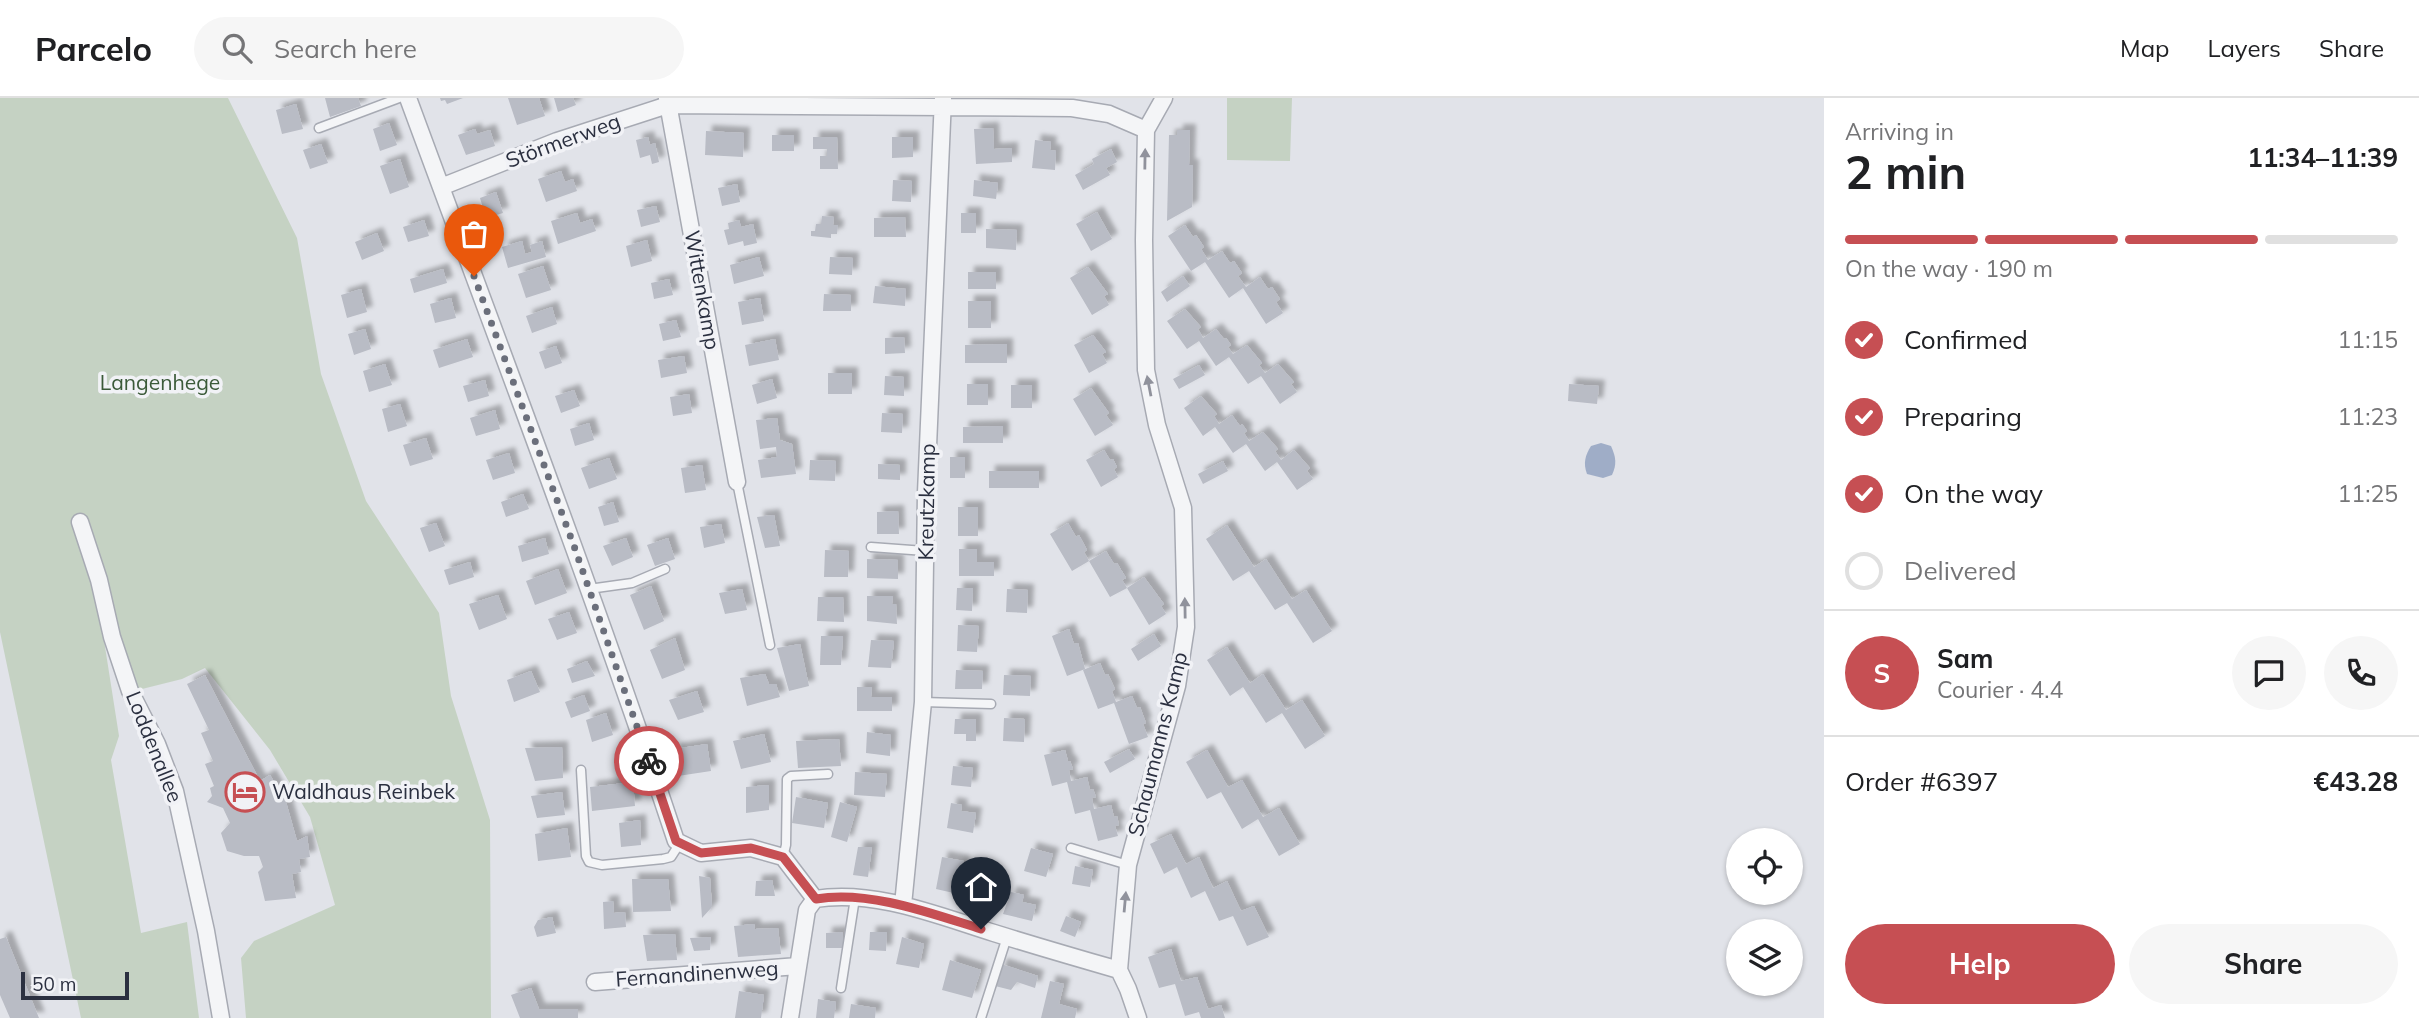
<!DOCTYPE html>
<html lang="en">
<head>
<meta charset="utf-8">
<style>
  :root { --surface:#fff; --page:#f6f6f6; --text:#202124; --muted:#757577; --line:#e0e0e0; --accent:#c64f53 }
  body { margin:0; font-family:Mulish,sans-serif; background:var(--page); color:var(--text); height:100vh; display:flex; flex-direction:column; font-size:26px; white-space:nowrap }
  * { box-sizing:border-box; margin:0 }
  p { font-size:23px; color:var(--muted) }
  .icon { flex:none; width:38px; height:38px; fill:none; stroke:currentColor; stroke-width:2; stroke-linecap:round; stroke-linejoin:round }
  .map { position:relative; flex:1; overflow:hidden }
  .details { display:flex; flex-direction:column; background:var(--surface); width:595px }
  .details>* { flex:none }
  .tools { position:absolute; left:1726px; top:730px; display:grid; gap:14px }
  .tools a { display:grid; place-items:center; width:77px; height:77px; border-radius:50%; background:var(--surface); box-shadow:0 2px 5px #0004; font-size:35px }
  .scale { position:absolute; left:21px; bottom:18px; width:108px; box-sizing:border-box; padding-left:7px; border:4px solid #2b3040; border-top:0; font-size:19px; line-height:24px; white-space:nowrap; color:#2b3040; -webkit-text-stroke:5px #f1f2f6; paint-order:stroke }
  .pin { position:absolute; display:grid; place-items:center; width:60px; height:60px; color:#fff; margin:-72px -30px; border-radius:50% 50% 50% 0; rotate:-45deg; box-shadow:0 0 7px #0007 }
  .pin .icon { rotate:45deg }
  .courier { position:absolute; display:grid; place-items:center; width:70px; height:70px; margin:-35px; border:5px solid #c64f53; border-radius:50%; background:#fff; color:#222; box-shadow:0 2px 9px #0007 }
  .head em { font-style:normal; font-weight:700 }
  .head div { display:flex; flex-direction:column-reverse }
  .head { display:flex; align-items:center; justify-content:space-between; height:119px; padding:0 21px }
  h1 { font-size:46px; font-weight:700; line-height:52px }
  .bar { display:grid; grid-template-columns:repeat(4,1fr); gap:10px 7px; align-content:center; height:84px; padding:0 21px }
  .bar i { height:9px; border-radius:5px; background:var(--line) }
  .bar .on { background:var(--accent) }
  .bar p { grid-column:span 4 }
  .line { display:flex; align-items:center; gap:18px; padding:0 21px; border-top:2px solid var(--line) }
  .line div { flex:1 }
  .round { display:grid; place-items:center; flex:none; width:74px; height:74px; border-radius:37px; background:var(--page) }
  ol { padding:0 21px; list-style:none }
  li { display:flex; align-items:center; gap:21px; height:77px }
  li p { margin-inline-start:auto }
  li .icon { padding:7px; border-radius:50%; background:var(--accent); color:#fff; stroke-width:4 }
  li:last-child { color:var(--muted) }
  li i { width:38px; height:38px; border:4px solid var(--line); border-radius:50% }
  .cta { display:flex; gap:14px; margin-top:auto; padding:14px 21px }
  .cta a { flex:1; height:80px; border-radius:42px; background:var(--accent); color:#fff; font-size:28px; font-weight:700; line-height:80px; text-align:center }
  .cta a+a { background:var(--page); color:var(--text) }
  header { display:flex; align-items:center; gap:42px; box-sizing:border-box; height:98px; padding:0 35px; background:var(--surface); border-bottom:2px solid var(--line) }
  header strong { font-size:33px }
  nav { display:flex; gap:38px; margin-inline-start:auto; font-size:24px }
  .search { width:490px; height:63px; background:var(--page); display:flex; align-items:center; gap:18px; box-sizing:border-box; padding:0 24px; border-radius:38px; color:var(--muted); font-size:26px }
  main { display:flex; flex:1; min-height:0 }
  .map>svg:first-child { display:block }
  .green { fill:#c5d2c3 }
  .water { fill:#9fadc7 }
  .building { fill:#b9bcc5; filter:url(#shadow) }
  .lines { fill:none; stroke-linecap:round; stroke-linejoin:round }
  .service-casing { stroke:#a7aab3; stroke-width:11 }
  .minor-casing { stroke:#a7aab3; stroke-width:19 }
  .service { stroke:#f4f5f7; stroke-width:8 }
  .minor { stroke:#f4f5f7; stroke-width:16 }
  .oneway { fill:#90929c }
  .done { stroke:#6b6f7b; stroke-width:7; stroke-dasharray:0 12.6 }
  .route { stroke:#c64f53; stroke-width:9 }
  .labels { text-anchor:middle; stroke-width:7; stroke-linejoin:round; paint-order:stroke }
  .street-label { font-size:21px; fill:#2b3040; stroke:#f1f2f6 }
  .park-label { font-size:21px; fill:#3b5a39; stroke:#f1f2f6 }
  .poi-label { font-size:21px; fill:#2b3040; stroke:#f1f2f6; text-anchor:start }
</style>
</head>
<body>
<header>
<strong>Parcelo</strong>
<div class="search"><svg class="icon" aria-label="search" viewBox="0 0 24 24"><circle cx="10" cy="10" r="6"/><path d="M15 15l6 6"/></svg>Search here</div>
<nav><a>Map</a><a>Layers</a><a>Share</a></nav>
</header>
<main>
<div class="map">
<svg width="1824" height="920" viewBox="0 0 1824 920">
  <defs>
    <filter id="shadow"><feDropShadow dx="6" dy="-6" stdDeviation="2" flood-color="#0004"/></filter>
  </defs>
  <rect width="100%" height="100%" fill="#e1e3e9"/>
  <path class="green" d="M0,0h228l69,140 24,136 45,127 73,112 12,83 39,124 1,198h-245l-5,-60 13,-17 81,-36 -25,-88 -40,-67 -65,-82 -23,11 -48,12 -39,-108 24,153 -8,24 30,173 46,-11 12,96h-118l-81,-386z
    M1227,0h65l-2,63 -63,-1z"/>
  <path class="water" d="M1601,345l10,3c5,11 6,18 1,29l-9,3 -16,-4c-4,-11 -2,-18 4,-28z"/>
  <path class="building" d="M325,0h33l3,8 -31,11z
    M440,0h23l-16,6 -2,-4 -4,1z
    M508,0h31l6,18 -28,9z
    M554,0h19l3,7 -18,7z
    M296,6l7,25 -21,5 -6,-24z
    M389,25l8,22 -17,6 -7,-22z
    M993,30l1,21 18,-1v14l-36,2 -2,-35z
    M475,31l2,5 13,-4 5,16 -29,9 -8,-20z
    M1177,32h13l-1,35h4l-1,42 -25,14 2,-86h8z
    M706,33l38,2 -1,24 -38,-2z
    M772,37h22v16h-22z
    M648,39l2,8 5,-2 4,19 -7,2 -2,-9 -10,3 -4,-18z
    M813,39h24l1,32h-18v-13h7v-7h-14z
    M892,39h21v20l-21,1z
    M1035,42l16,2 -1,8 6,1 -1,19 -23,-2z
    M321,46l7,19 -18,6 -7,-19z
    M1111,51l6,13 -11,6 4,7 -27,15 -8,-15 19,-11 -2,-5z
    M400,61l9,28 -19,7 -10,-28z
    M561,73l4,11 8,-3 4,12 -31,11 -8,-23z
    M893,82l19,1 -1,21 -19,-1z
    M974,82l24,3 -2,16 -23,-3z
    M737,86l3,18 -18,4 -4,-18z
    M496,94l7,21 -17,5 -6,-20z
    M656,108l4,16 -19,5 -4,-17z
    M1097,114l15,27 -21,12 -15,-27z
    M577,115l3,10 12,-4 4,12 -38,13 -7,-23z
    M961,115h15v20h-15z
    M822,118l12,1 -1,8h5l-1,9h-6v4l-20,-2v-5h4l1,-7h5z
    M905,119l1,20h-32v-19z
    M424,122l5,16 -21,6 -5,-15z
    M739,122l2,7 12,-3 4,19 -13,3 -1,-5 -15,4 -4,-15 5,-1 -1,-6z
    M1185,127l8,12 3,-2 8,12 -3,2 7,11 14,-9 8,12 4,-2 8,12 -4,3 8,11 14,-10 8,12 4,-2 8,12 -4,3 7,11 -17,11 -23,-36 -14,10 -24,-36 -14,9 -23,-35z
    M986,131l31,1 -1,20 -30,-2z
    M377,135l7,18 -22,9 -7,-18z
    M647,142l5,21 -21,6 -5,-21z
    M522,143l3,13 7,-2 -2,-7 12,-4 4,16 -38,11 -6,-21z
    M759,159l5,19 -30,8 -4,-19z
    M830,159l23,1 -1,17 -23,-1z
    M543,168l8,24 -25,8 -8,-24z
    M1088,169l20,27 -4,2 5,9 -17,10 -22,-37z
    M443,171l4,14 -33,10 -4,-14z
    M968,174h28v17h-28z
    M1183,178l7,10 -23,16 -6,-10z
    M669,181l4,16 -19,4 -3,-16z
    M875,188l31,3 -1,17 -32,-3z
    M361,191l6,23 -20,6 -6,-23z
    M824,196l27,1v16h-28z
    M451,200l5,20 -21,5 -5,-19z
    M760,200l4,23 -22,4 -4,-23z
    M968,203h23v27h-23z
    M552,209l5,17 -25,9 -6,-17z
    M1185,211l16,18 -3,2 5,9 13,-9 8,10 2,-1 5,7 -3,2 5,7 14,-9 15,18 -3,2 6,8 13,-9 16,18 -3,2 6,8 -17,12 -19,-28 -13,8 -19,-27 -13,9 -17,-25 -12,8 -20,-28z
    M676,222l5,17 -18,4 -4,-17z
    M365,231l6,20 -17,6 -6,-21z
    M1093,237l13,17 -4,2 5,9 -18,10 -15,-28z
    M904,239l1,16 -20,1v-16z
    M467,241l6,18 -34,11 -6,-18z
    M775,241l4,21 -30,6 -4,-21z
    M1007,246v19h-42v-18z
    M556,248l6,17 -17,6 -6,-17z
    M684,258l3,17 -26,5 -3,-18z
    M385,266l7,21 -23,7 -6,-21z
    M1199,267l6,10 -26,14 -6,-10z
    M828,275h24v21h-24z
    M885,278l19,1v19l-20,-1z
    M772,281l5,19 -20,6 -5,-19z
    M485,282l4,16 -21,6 -5,-16z
    M967,286h21v21h-21z
    M1569,286l30,2 -2,18 -29,-3z
    M1011,287h21v23h-21z
    M1091,290l18,25 -3,2 7,10 -18,11 -22,-37z
    M574,292l6,16 -19,7 -6,-17z
    M689,296l3,19 -19,3 -3,-19z
    M1201,298l16,18 -3,2 5,8 13,-9 8,11 2,-2 5,7 -3,2 5,8 14,-9 15,17 -3,2 6,9 13,-10 16,18 -3,3 6,8 -16,11 -20,-28 -12,9 -19,-27 -13,9 -18,-26 -12,9 -19,-28z
    M400,306l7,22 -19,6 -6,-23z
    M495,312l5,19 -24,7 -6,-18z
    M882,315l21,1 -1,19 -21,-1z
    M777,320l3,22 12,4 4,30 -35,4 -3,-18 19,-3 -1,-10 -16,2 -4,-29z
    M589,325l5,17 -19,6 -5,-17z
    M1003,328v17h-40v-16z
    M426,340l7,21 -23,7 -7,-21z
    M1104,352l6,10 3,-1 4,8 -3,2 4,8 -17,10 -15,-27z
    M509,355l6,20 -22,7 -7,-20z
    M950,359h15v21h-15z
    M609,360l8,21 -28,10 -8,-21z
    M810,362l26,1 -1,20 -26,-1z
    M1223,363l5,10 -25,13 -5,-10z
    M878,366l22,1v15l-22,-1z
    M702,367l4,25 -21,3 -4,-25z
    M989,373h50v17h-50z
    M523,396l6,15 -23,8 -5,-15z
    M613,404l6,20 -15,4 -6,-19z
    M958,409h20v29h-20z
    M898,413l1,23h-22v-22z
    M774,417l6,31 -15,2 -8,-31z
    M436,425l9,23 -16,6 -9,-24z
    M1068,425l8,14 3,-2 8,15 -3,2 5,9 -17,10 -22,-37z
    M721,426l4,19 -21,5 -4,-21z
    M1227,427l27,42 12,-8 26,40 14,-9 26,41 -19,12 -26,-40 -12,7 -26,-39 -16,10 -27,-42z
    M545,440l4,16 -27,8 -4,-16z
    M626,440l7,19 -21,9 -9,-20z
    M668,440l7,21 -20,7 -8,-21z
    M959,451h18v13h17v14h-35z
    M825,452l24,1 -1,26h-24z
    M1106,453l8,13 3,-1 9,15 -4,2 5,8 -17,9 -21,-36z
    M867,461l31,1v19l-31,-1z
    M470,464l4,15 -25,8 -5,-15z
    M558,471l9,24 -32,12 -9,-24z
    M1144,479l20,27 -3,2 5,8 -17,11 -22,-37z
    M651,488l13,35 -20,9 -14,-35z
    M957,490h16l-1,23 -16,-1z
    M742,491l5,21 -22,4 -6,-21z
    M1007,491l21,1 -1,23 -21,-1z
    M498,497l9,24 -28,11 -10,-26z
    M867,498h26l-1,8h4l1,20 -30,-3z
    M818,499h25l1,25 -27,-1z
    M569,514l8,21 -20,7 -9,-21z
    M958,527l21,1 -2,26 -20,-1z
    M1069,531l5,15 4,-1 7,26 -18,7 -15,-40z
    M1154,536l7,12 -23,15 -7,-12z
    M821,538h22l-2,29h-21z
    M675,540l10,32 -23,9 -12,-29z
    M871,542l23,1 -3,27 -23,-1z
    M800,546l9,42 -20,5 -12,-43z
    M1227,549l23,36 13,-9 23,36 16,-10 23,36 -20,13 -23,-36 -16,10 -23,-36 -13,9 -23,-36z
    M587,563l8,15 -23,7 -5,-14z
    M1100,565l5,12 3,-1 7,15 -3,2 4,11 16,-6 5,12 3,-1 6,16 -3,1 5,13 -19,7 -15,-41 -16,6 -15,-39z
    M956,572l27,1 -1,18h-27z
    M531,573l9,21 -26,10 -7,-22z
    M765,576l4,10h7l4,13 -33,9 -7,-28z
    M205,577l55,106 10,-6 16,27 11,39 10,-5 3,21 -11,2 2,13 -9,2 4,24 -31,3 -7,-29 5,-5 -4,-11h-15l-17,-5 -6,-18 9,-10 -7,-15 -16,-6 5,-6 -2,-8 4,-2 -9,-22 8,-3 -12,-28 8,-3 -22,-46z
    M1004,577l27,1 -1,20 -27,-1z
    M857,589h15l-1,10h21v14h-35z
    M697,593l7,21 -26,8 -9,-20z
    M584,597l6,16 -19,7 -6,-16z
    M606,615l7,22 -21,7 -6,-22z
    M1004,620l21,1 -1,23 -21,-1z
    M955,621h21v22h-10v-7h-12z
    M867,634l24,3 -1,21 -24,-3z
    M764,636l7,28 -30,7 -8,-28z
    M839,641l2,27 -43,2 -2,-27z
    M707,646l4,27 -33,5 -4,-27z
    M562,649l1,31 -28,3 -10,-33z
    M1129,651l6,10 -25,14 -6,-11z
    M1065,652l3,11h2l3,8 -4,1 2,11 16,-4 3,13 3,-1 3,8 -4,1 2,11 17,-4 3,12 3,-1 2,9 -4,1 3,10 -20,5 -8,-31 -15,4 -8,-32 -15,4 -8,-31z
    M1207,652l21,37 14,-7 21,37 16,-9 21,36 -21,12 -21,-37 -16,10 -21,-37 -14,7 -21,-37z
    M953,668l20,2 -2,19 -20,-2z
    M855,674l32,2 -2,23 -31,-2z
    M633,684l2,24 -43,5 -2,-24z
    M769,687v25l-23,3v-26z
    M562,694l3,23 -28,3 -6,-22z
    M796,699l32,6 -4,25 -32,-5z
    M840,704l17,5 -10,35 -16,-5z
    M951,705l11,2 -1,6 15,2 -3,20 -26,-5z
    M640,722l1,25 -20,2 -2,-24z
    M567,730l4,29 -33,4 -3,-27z
    M1171,736l15,30 13,-7 14,31 14,-7 14,30 13,-5 15,31 -22,9 -14,-30 -14,5 -14,-30 -14,7 -14,-31 -13,7 -14,-30z
    M858,749h14l-4,30 -15,-2z
    M1031,750l22,6 -7,23 -22,-6z
    M942,759l22,4 -6,33 -22,-5z
    M1075,768l18,4 -3,17 -18,-3z
    M699,778l11,2 2,29 -10,11z
    M632,781h36l3,32 -38,1z
    M772,782l3,16h-20l1,-15z
    M986,784l13,3 -4,17 -13,-4z
    M1011,794l13,3 -2,7 14,3 -4,16 -29,-7z
    M613,803l1,12 11,-1 1,15 -22,2 -1,-27z
    M1066,818l15,6 -6,15 -15,-6z
    M552,819l4,16 -19,4 -3,-10 4,-7z
    M754,826l1,5 23,-1 3,26 -43,3 -4,-31z
    M843,834v16h-17v-15z
    M870,834h17l-1,19 -17,-1z
    M675,836l2,26 -30,1 -4,-26z
    M6,839l33,81h-29l-10,-23v-56z
    M711,839l-1,13 -16,1 -4,-13z
    M902,839l22,7 -5,24 -23,-4z
    M1171,851l10,32 16,-4 11,32 13,-4 4,13h-24l-2,-6 -14,4 -10,-32 -16,4 -11,-31z
    M950,862l31,10 -9,28 -30,-8z
    M1001,866l37,12 -3,12 -18,-6 -6,8 -16,-4z
    M1050,883l14,3 -5,20 18,5 -2,9h-34z
    M531,890l8,21h39v9h-58l-9,-23z
    M739,893l25,4 -3,23h-26z
    M818,901l18,3 -2,16h-18z
    M851,906l25,4 -1,10h-26z"/>
  <g class="lines">
    <g class="service-casing">
      <path id="service" d="M319,30l80,-30
        M737,384l33,163
        M871,449l54,4
        M589,491l43,-6 33,-14
        M923,604l68,2
        M581,672l5,86 3,6 13,3 61,-6 8,-2 9,-14
        M1071,750l57,17
        M783,759l3,-12 1,-66 4,-3 37,-2
        M841,890l14,-90
        M981,920l26,-81"/>
    </g>
    <g class="minor-casing">
      <path id="minor" d="M408,0c91,247 185,493 268,743l25,12 50,-5 32,9 32,42
        M667,0l70,384
        M441,89l116,-46 111,-36 404,3 37,6 37,16
        M80,424l19,58 13,57 18,54 27,53 18,47 31,140 15,87
        M903,807l20,-203 3,-209 17,-395
        M595,884l203,-16
        M790,920l17,-108 8,-11c59,-10 124,17 179,34 42,13 83,25 125,37
        M1138,920l-10,-29 -9,-19 9,-105 49,-179 9,-59 -3,-119 -26,-83 -11,-55 -2,-130 2,-110 18,-32"/>
    </g>
    <use href="#service" class="service"/>
    <use href="#minor" class="minor"/>
  </g>
  <defs><path id="oneway-solid" d="M-6-.8H1V-3.2L6.5 0L1 3.2V.8H-6Z" transform="scale(1.75)"/></defs>
  <g class="oneway">
    <use href="#oneway-solid" transform="translate(1145 61) rotate(-89)"/>
    <use href="#oneway-solid" transform="translate(1149 288) rotate(-101)"/>
    <use href="#oneway-solid" transform="translate(1185 510) rotate(-91)"/>
    <use href="#oneway-solid" transform="translate(1125 804) rotate(-85)"/>
  </g>
  <g class="lines">
    <path class="done" d="M474,178l100,270 75,215"/>
    <path class="route" d="M649,663l27,80 25,12 50,-5 32,9 33,42c53,-9 114,14 165,30"/>
  </g>
  <defs>
    <g id="hotel-ring" transform="scale(2.0125)"><circle r="9.5" fill="#f1f2f6" stroke="#c64f53" stroke-width="1.5"/><path d="M-6-4.5h1.5V1H6V5H4.5V3h-9V5H-6ZM-4 0a1.8 1.8 0 1 1 3.6 0ZM.5 0V-2.5h3Q6-2.5 6 0Z" fill="#c64f53"/></g>
  </defs>
  <g fill-rule="evenodd">
    <use href="#hotel-ring" x="245" y="694"/>
  </g>
  <g class="labels">
    <g class="street-label">
      <text transform="translate(563 43) rotate(-20)" y="7">Störmerweg</text>
      <text transform="translate(702 192) rotate(80)" y="7">Wittenkamp</text>
      <text transform="translate(927 404) rotate(-89)" y="7">Kreutzkamp</text>
      <text transform="translate(1158 646) rotate(-76)" y="7">Schaumanns Kamp</text>
      <text transform="translate(154 649) rotate(68)" y="7">Loddenallee</text>
      <text transform="translate(697 876) rotate(-4)" y="7">Fernandinenweg</text>
    </g>
    <g class="park-label">
      <text x="160" y="292">Langenhege</text>
    </g>
    <g class="poi-label">
      <text x="272" y="701">Waldhaus Reinbek</text>
    </g>
  </g>
</svg>
<div class="tools">
<a><svg class="icon" aria-label="locate" viewBox="0 0 24 24"><circle cx="12" cy="12" r="6"/><path d="M12 2v4M12 18v4M2 12h4M18 12h4"/></svg></a>
<a><svg class="icon" aria-label="layers" viewBox="0 0 24 24"><path d="M12 4l9 5-9 5-9-5zM3 14l9 5 9-5"/></svg></a>
</div>
<div class="scale">50 m</div>
<div class="pin" style="left:474px;top:178px;background:#ea580c"><svg class="icon" aria-label="bag" viewBox="0 0 24 24"><path d="M5 8h14l-1 12H6zM9 8a3 3 0 0 1 6 0"/></svg></div>
<div class="pin" style="left:981px;top:831px;background:#1f2937"><svg class="icon" aria-label="home" viewBox="0 0 24 24"><path d="M3 11l9-7 9 7M6 9v11h12V9"/></svg></div>
<div class="courier" style="left:649px;top:663px"><svg class="icon" aria-label="bike" viewBox="0 0 24 24"><circle cx="6" cy="16" r="4"/><circle cx="18" cy="16" r="4"/><path d="M6 16l4-8h5l3 8M10 8l3 8H6M13 5h3"/></svg></div>
</div>
<section class="details">
<div class="head"><div><h1>2 min</h1><p>Arriving in</p></div><em>11:34–11:39</em></div>
<div class="bar"><i class="on"></i><i class="on"></i><i class="on"></i><i></i><p>On the way · 190 m</p></div>
<ol>
<li><svg class="icon" aria-label="check" viewBox="0 0 24 24"><path d="M5 12l5 5 9-10"/></svg>Confirmed<p>11:15</p></li>
<li><svg class="icon" aria-label="check" viewBox="0 0 24 24"><path d="M5 12l5 5 9-10"/></svg>Preparing<p>11:23</p></li>
<li><svg class="icon" aria-label="check" viewBox="0 0 24 24"><path d="M5 12l5 5 9-10"/></svg>On the way<p>11:25</p></li>
<li><i></i>Delivered</li>
</ol>
<div class="line" style="height:126px"><b class="round" style="background:var(--accent);color:#fff">S</b><div><b>Sam</b><p>Courier · 4.4</p></div><a class="round"><svg class="icon" aria-label="chat" viewBox="0 0 24 24"><path d="M4 5h16v11H9l-5 4z"/></svg></a><a class="round"><svg class="icon" aria-label="phone" viewBox="0 0 24 24"><path d="M5 4h4l2 5-3 2q2 4 5 5l2-3 5 2v4C11 20 4 13 5 4z"/></svg></a></div>
<div class="line" style="height:91px"><div>Order #6397</div><b>€43.28</b></div>
<div class="cta"><a>Help</a><a>Share</a></div>
</section>
</main>
</body>
</html>
